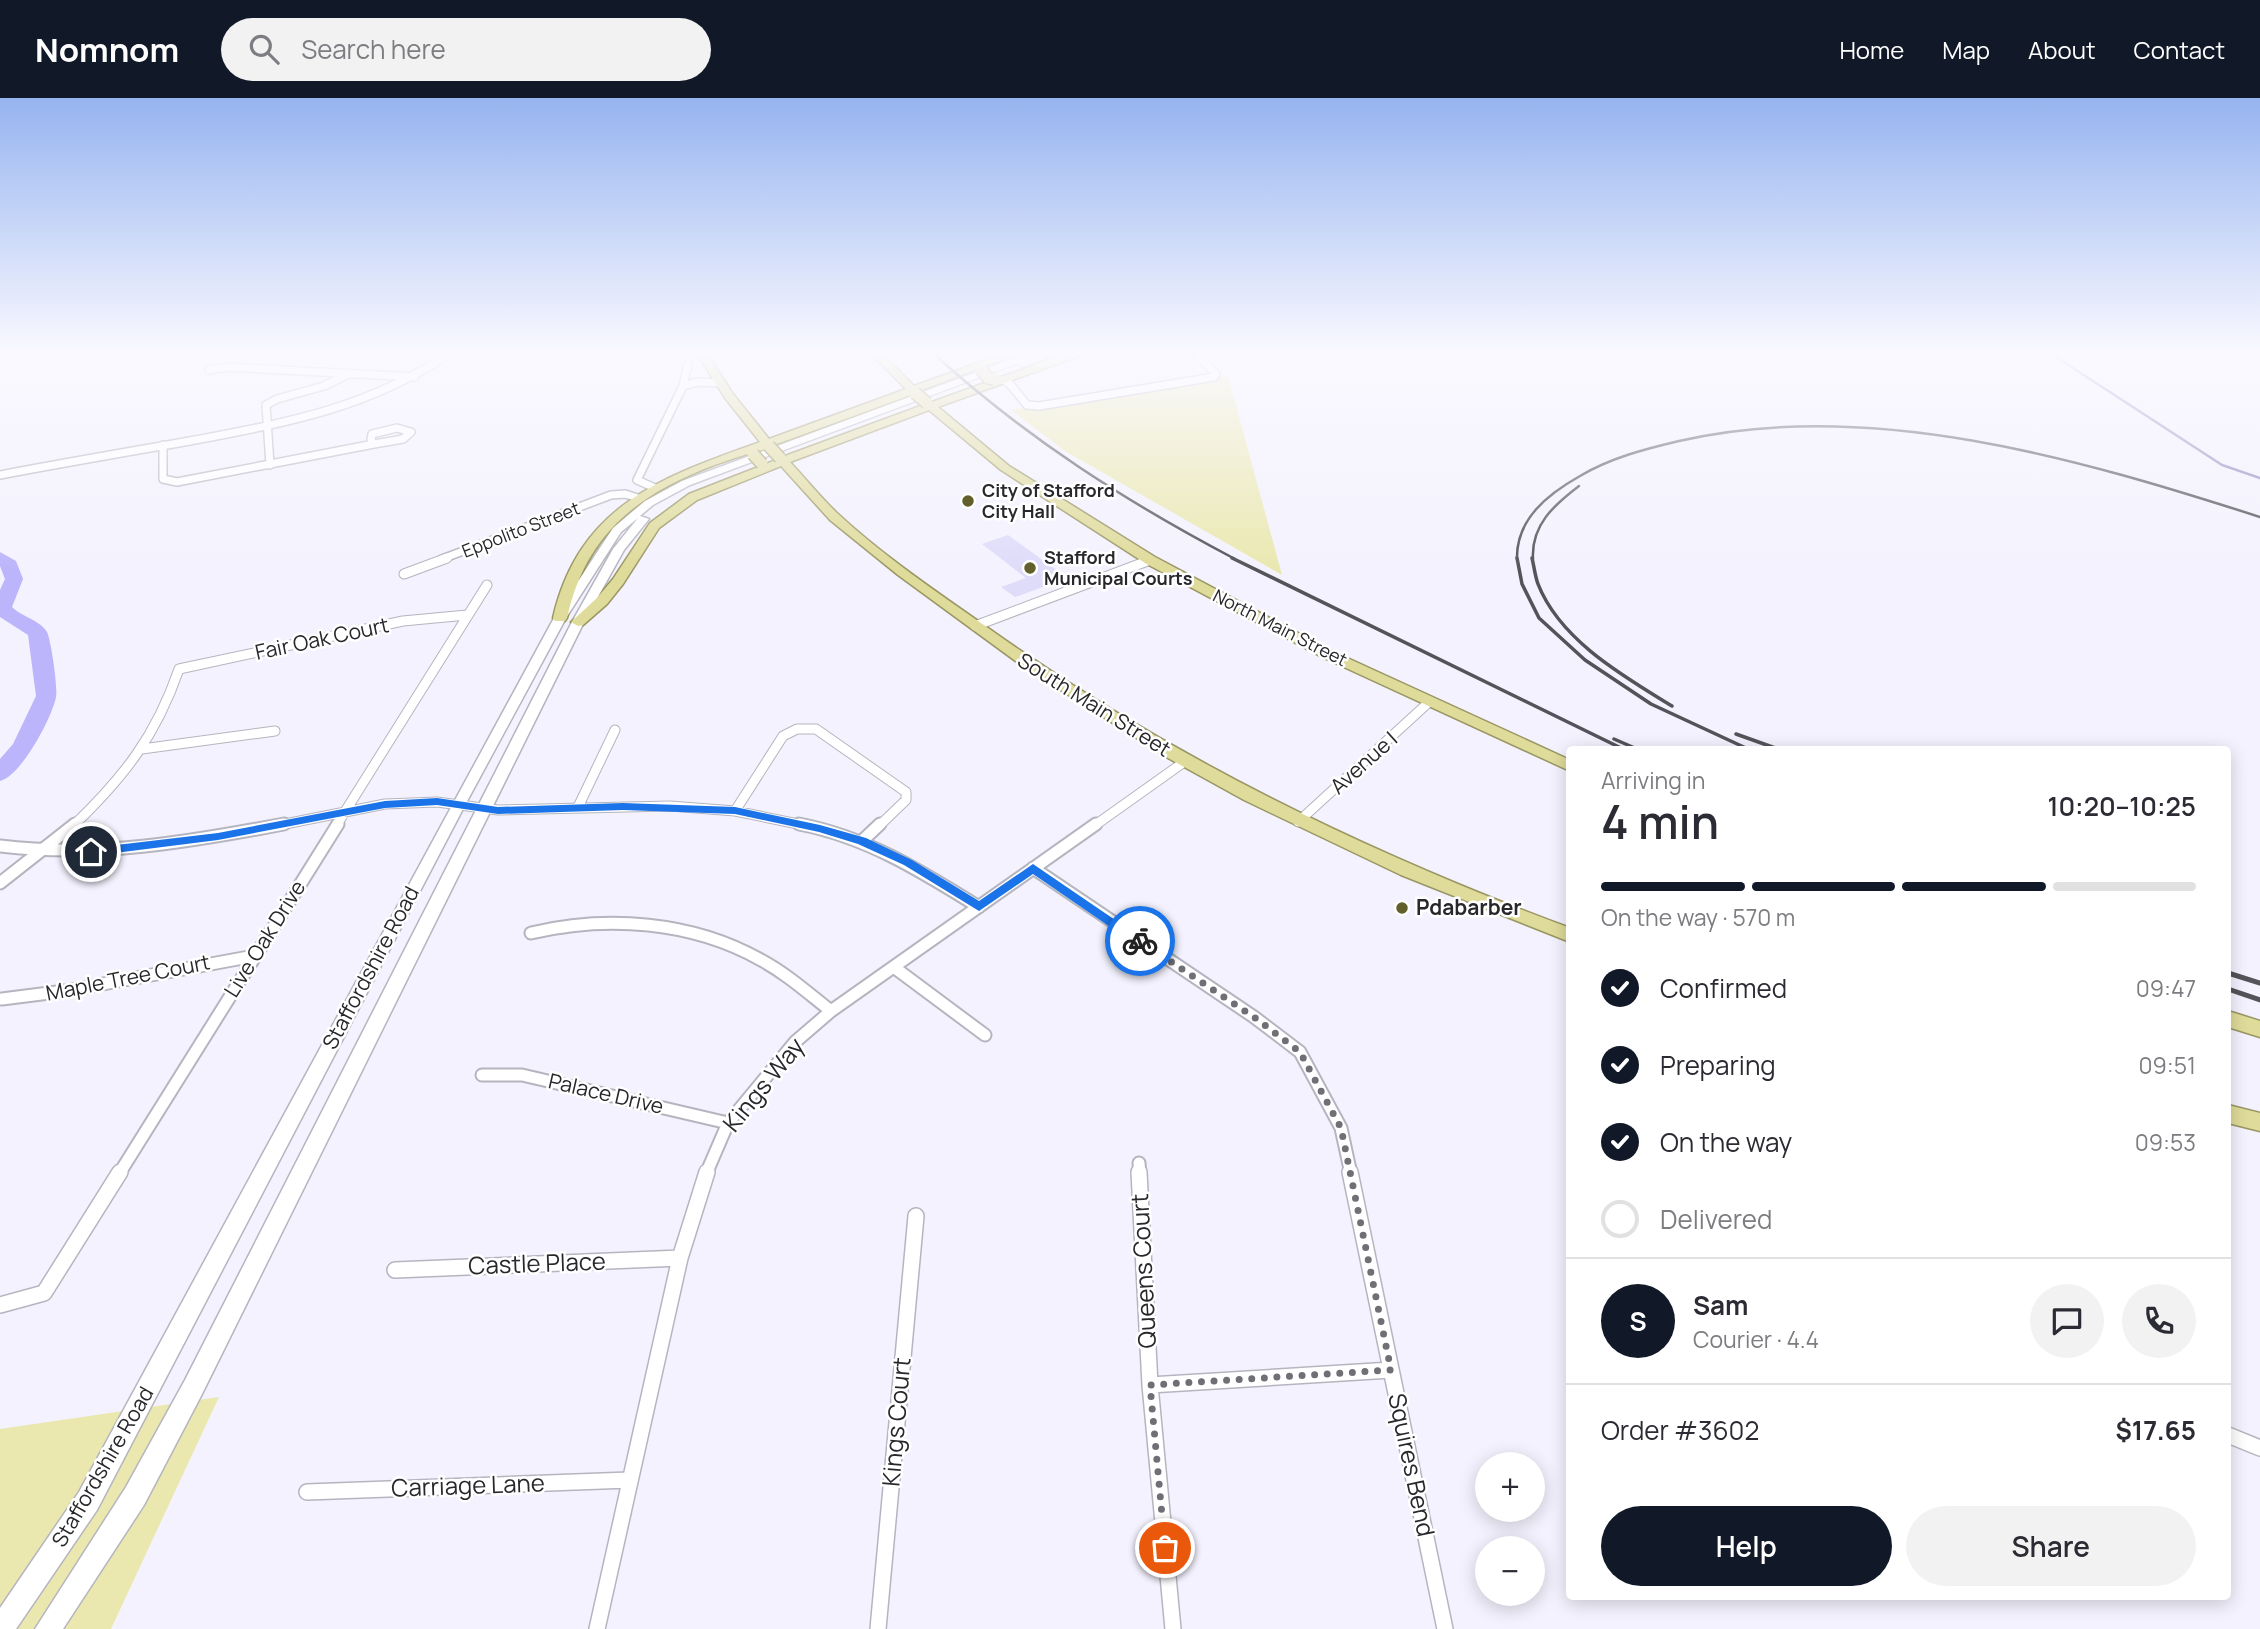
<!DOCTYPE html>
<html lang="en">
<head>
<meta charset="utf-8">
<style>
  :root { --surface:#fff; --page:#f2f2f3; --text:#2b2b33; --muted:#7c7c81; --line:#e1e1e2; --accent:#111827 }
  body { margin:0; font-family:Manrope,sans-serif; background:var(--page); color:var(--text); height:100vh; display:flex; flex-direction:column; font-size:26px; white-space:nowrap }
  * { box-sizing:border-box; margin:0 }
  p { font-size:23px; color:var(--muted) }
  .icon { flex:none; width:38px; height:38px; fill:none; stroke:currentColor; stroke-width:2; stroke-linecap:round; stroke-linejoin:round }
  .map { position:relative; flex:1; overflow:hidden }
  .details { position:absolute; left:1566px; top:648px; width:665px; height:854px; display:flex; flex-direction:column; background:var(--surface); border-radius:7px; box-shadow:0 4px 18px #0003 }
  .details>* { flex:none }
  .fabs { position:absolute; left:1475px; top:1354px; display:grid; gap:14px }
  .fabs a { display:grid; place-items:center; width:70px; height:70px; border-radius:50%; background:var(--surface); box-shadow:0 4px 18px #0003; font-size:35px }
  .pin { position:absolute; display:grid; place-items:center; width:60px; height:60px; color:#fff; margin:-30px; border:4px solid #fff; border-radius:50%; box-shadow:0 2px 7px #0007 }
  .courier { position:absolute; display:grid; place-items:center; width:70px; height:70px; margin:-35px; border:5px solid #1a73e8; border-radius:50%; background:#fff; color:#222; box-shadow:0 2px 9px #0007 }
  .head em { font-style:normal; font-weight:600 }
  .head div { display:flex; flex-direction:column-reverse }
  .head { display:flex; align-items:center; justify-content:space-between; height:119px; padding:0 35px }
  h1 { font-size:46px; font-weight:600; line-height:52px }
  .bar { display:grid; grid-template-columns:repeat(4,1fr); gap:10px 7px; align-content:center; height:84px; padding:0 35px }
  .bar i { height:9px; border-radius:5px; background:var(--line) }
  .bar .on { background:var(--accent) }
  .bar p { grid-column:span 4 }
  .line { display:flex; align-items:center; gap:18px; padding:0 35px; border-top:2px solid var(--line) }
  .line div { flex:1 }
  .round { display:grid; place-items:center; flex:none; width:74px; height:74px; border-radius:37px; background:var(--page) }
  ol { padding:0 35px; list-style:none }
  li { display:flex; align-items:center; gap:21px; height:77px }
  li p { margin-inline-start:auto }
  li .icon { padding:7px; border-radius:50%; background:var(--accent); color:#fff; stroke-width:4 }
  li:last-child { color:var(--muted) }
  li i { width:38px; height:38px; border:4px solid var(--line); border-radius:50% }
  .action { display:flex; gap:14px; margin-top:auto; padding:14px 35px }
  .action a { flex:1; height:80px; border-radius:42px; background:var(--accent); color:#fff; font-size:28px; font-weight:600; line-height:80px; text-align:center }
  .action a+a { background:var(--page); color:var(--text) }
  header { display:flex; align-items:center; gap:42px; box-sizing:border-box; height:98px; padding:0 35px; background:var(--accent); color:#fff }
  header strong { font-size:33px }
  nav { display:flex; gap:38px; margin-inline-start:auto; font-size:24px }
  .search { width:490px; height:63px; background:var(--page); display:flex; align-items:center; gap:18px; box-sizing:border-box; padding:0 24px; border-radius:38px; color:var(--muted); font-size:26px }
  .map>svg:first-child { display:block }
  .green { fill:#eae8af }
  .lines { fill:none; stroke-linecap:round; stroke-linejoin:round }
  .stream { stroke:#908bbd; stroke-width:2.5 }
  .river { fill:#bcb5fb; fill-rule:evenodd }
  .building { fill:#dedcf9 }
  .minor-far3-casing { stroke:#b5b5bf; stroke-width:10 }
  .minor-far2-casing { stroke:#b5b5bf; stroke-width:11 }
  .minor-far1-casing { stroke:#b5b5bf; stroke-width:15 }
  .minor-casing { stroke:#b5b5bf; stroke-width:18 }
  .secondary-casing { stroke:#b5b5bf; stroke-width:3 }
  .trunk-casing { stroke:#9a9663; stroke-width:3 }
  .minor-far3 { stroke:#fff; stroke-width:7 }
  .minor-far2 { stroke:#fff; stroke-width:9 }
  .minor-far1 { stroke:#fff; stroke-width:11 }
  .minor { stroke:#fff; stroke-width:15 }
  .secondary { fill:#fff; fill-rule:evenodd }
  .trunk { fill:#dfdb9a; fill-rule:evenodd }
  .rail-far2 { stroke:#535359; stroke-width:2.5 }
  .rail-far1 { stroke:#535359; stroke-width:3.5 }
  .rail { stroke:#535359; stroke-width:5 }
  .trunk-bridge-casing { stroke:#9a9663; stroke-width:14; stroke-linecap:butt }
  .trunk-bridge { stroke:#dfdb9a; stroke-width:11 }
  .route { fill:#1a73e8 }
  .done { stroke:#6f6f76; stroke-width:7; stroke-dasharray:0 12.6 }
  .poi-dot { fill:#625f2b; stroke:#fff; stroke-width:2.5 }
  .labels { text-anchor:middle; stroke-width:5; stroke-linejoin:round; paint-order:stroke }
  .far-poi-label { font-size:18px; font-weight:bold; fill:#28282c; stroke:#fff; text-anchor:start }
  .far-street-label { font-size:18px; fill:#28282c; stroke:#fff }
  .street-label { font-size:21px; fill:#28282c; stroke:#fff }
  .poi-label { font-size:21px; font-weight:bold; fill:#28282c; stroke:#fff; text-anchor:start }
  .near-street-label { font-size:24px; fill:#28282c; stroke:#fff }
</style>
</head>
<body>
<header>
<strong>Nomnom</strong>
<div class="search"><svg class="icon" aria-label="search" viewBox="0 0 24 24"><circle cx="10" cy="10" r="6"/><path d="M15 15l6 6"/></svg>Search here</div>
<nav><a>Home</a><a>Map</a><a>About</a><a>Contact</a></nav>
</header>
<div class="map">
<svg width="2260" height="1531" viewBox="0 0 2260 1531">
  <rect width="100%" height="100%" fill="#f3f2fe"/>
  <path class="green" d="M1228,278l54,199 -217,-124 -54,-41z
    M219,1299l-108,232h-111v-200z"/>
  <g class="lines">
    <path class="stream" d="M2053,257l169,110 38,13"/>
    <path class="river" d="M0,454l16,9 7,18 -11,28c10,10 28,13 35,25 4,8 11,56 9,65 -4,21 -35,79 -56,84v-22l13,-15 23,-48 -8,-61 -28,-18v-27l5,-11 -5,-13z"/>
  </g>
  <path class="building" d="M1008,437l50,36 7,8 -50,18 -14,-10 25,-9 -44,-34z"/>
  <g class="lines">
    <g class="minor-far3-casing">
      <path id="minor-far3" d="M209,272l19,-3 187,10
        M1002,282l7,3 18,22 12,1 175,-29 2,-3 -19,-19
        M683,288l14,-4 23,1
        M397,330l14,4 -8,7 -29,5 -3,-4 1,-6z
        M163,347v34l14,3 197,-38
        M270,367l-4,-60 11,-6 47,-13 24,-12
        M0,377c63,-12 127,-23 190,-34 94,-18 176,-32 257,-86
        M655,390l-18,-8 46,-94 5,-22
        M442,461l169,-64 14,-1 13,4"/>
    </g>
    <g class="minor-far2-casing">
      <path id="minor-far2" d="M404,476l43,-16
        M975,528l175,-66
        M142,651l133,-18
        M578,709l37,-77
        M735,713l48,-75 14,-7h19l90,63v8l-27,26
        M1298,724l130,-119
        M73,728c51,-49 83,-90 106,-157l224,-48 64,-6
        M275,728l110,-22 52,-2 61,8 172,-4 65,5 73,15
        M336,728l151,-241
        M1094,728l90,-64"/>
    </g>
    <g class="minor-far1-casing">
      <path id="minor-far1" d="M799,726c68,13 122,47 180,83
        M862,743l18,-17
        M0,748c97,12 189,-4 284,-22
        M1033,770l221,149 46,35 41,76 10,46
        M0,785l75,-59
        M531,835c76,-18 161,-12 230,27 26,14 47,33 70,51
        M895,870l90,67
        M2,901l63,-8 189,-35
        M482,977h40l206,48
        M1139,1065l1,11
        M119,1076l219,-350
        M706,1076l22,-51 67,-81 36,-31 265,-187"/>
    </g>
    <g class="minor-casing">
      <path id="minor" d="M1139,1074l11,213 23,244
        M1350,1074l95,457
        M395,1172l285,-12
        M0,1207l44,-12 76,-121
        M1150,1287l241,-15
        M2228,1337l32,13
        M307,1394l322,-12
        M597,1531l83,-371 27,-86
        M878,1531l38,-413"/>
    </g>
    <g class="secondary-casing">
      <path id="secondary" d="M1023,257h31l-32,12 -4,-4 -328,122 -37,20 -13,11 9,3 -25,31 -40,72 -383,774 -57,109 -81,124h-28l91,-142 59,-107 387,-758 41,-73 25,-31 -17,14 -55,86 -101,187 -368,705 -81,119h-16v-21l79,-116 475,-874 59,-90 32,-27 37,-20z"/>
    </g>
    <g class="trunk-casing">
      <path id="trunk" d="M698,257h10l25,39 36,45 137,-50 -34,-34h11l31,31 86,-31h15l-96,36v4h-8l-137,50 -1,3c-20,3 -41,11 -61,18 -76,29 -127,70 -145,152l-2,3h-10l-2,-3c26,-113 109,-141 207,-176l-35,-44z
        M1062,257h20l-144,52 71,59 146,91 177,94 238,109v11l-248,-114 -177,-94 -144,-93 -72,-60 -139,52c16,17 30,35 47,51 46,43 100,79 151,115 180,128 375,223 582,300v14l-169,-67 -157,-75 -76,-42 -147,-93 -123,-90 -68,-55 -49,-54 -84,34 -38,28 -36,56 -16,20 -24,21 -5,1 -7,-4 26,-24 16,-19 37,-56 39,-29 87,-34v-4h9l138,-51v-4l9,1z
        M2228,913l32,10v16l-32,-10z
        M2228,1007l32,8v18l-32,-8z"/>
    </g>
    <use href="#minor-far3" class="minor-far3"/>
    <use href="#minor-far2" class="minor-far2"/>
    <use href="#minor-far1" class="minor-far1"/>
    <use href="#minor" class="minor"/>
    <use href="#secondary" class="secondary"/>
    <use href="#trunk" class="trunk"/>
    <path class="rail-far2" d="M935,257c93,84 190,146 300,204
      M1517,461c-1,-40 31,-65 63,-83 30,-18 65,-27 99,-35 190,-44 401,18 581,76
      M1533,461c-2,-34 21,-54 46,-73"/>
    <path class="rail-far1" d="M1232,460l391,191
      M1517,460l5,26 17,34 46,42 66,44 97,45
      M1532,460c2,8 3,18 6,26 22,56 85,92 134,122
      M1736,636l42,15
      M1614,641l23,10"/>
    <path class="rail" d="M2228,875l32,10
      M2228,891l32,11"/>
    <g class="trunk-bridge-casing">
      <path id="trunk-bridge" d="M981,271l7,9 6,1
        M915,295l12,10
        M769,348l11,12
        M753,356l9,10"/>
    </g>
    <use href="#trunk-bridge" class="trunk-bridge"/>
  </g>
  <linearGradient id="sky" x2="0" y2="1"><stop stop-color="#96b4f0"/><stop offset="0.54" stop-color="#faf9ff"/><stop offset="1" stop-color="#faf9ff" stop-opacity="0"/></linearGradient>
  <rect width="2260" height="472" fill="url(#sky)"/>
  <path class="route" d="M437,700l61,9 125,-4 112,4 85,18 46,13 46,22 67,41 54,-37 113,77 -2,3h-9l-102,-70 -54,37 -75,-46 -46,-21 -39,-12 -84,-18 -112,-4 -125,4 -61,-9 -52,3 -167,32 -127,16 -6,-4 6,-4 127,-15 167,-32z"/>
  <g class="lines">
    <path class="done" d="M1140,843l114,76 46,35 41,76 50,242 -241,15 15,163"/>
  </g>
  <g class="poi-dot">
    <circle cx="968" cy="403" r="7"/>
    <circle cx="1030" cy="470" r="7"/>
    <circle cx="1402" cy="810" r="7"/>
  </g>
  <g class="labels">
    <g class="far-poi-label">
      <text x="982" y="399">City of Stafford<tspan x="982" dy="21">City Hall</tspan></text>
      <text x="1044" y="466">Stafford<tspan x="1044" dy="21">Municipal Courts</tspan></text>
    </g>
    <g class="far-street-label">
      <text transform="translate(521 432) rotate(-21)" y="6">Eppolito Street</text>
      <text transform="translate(1280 530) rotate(27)" y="6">North Main Street</text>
    </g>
    <g class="street-label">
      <text transform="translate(322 541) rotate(-12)" y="7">Fair Oak Court</text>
      <text transform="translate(1094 607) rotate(32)" y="7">South Main Street</text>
      <text transform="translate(1364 665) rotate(-42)" y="7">Avenue I</text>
      <text transform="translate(265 841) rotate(-58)" y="7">Live Oak Drive</text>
      <text transform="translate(371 870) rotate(-62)" y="7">Staffordshire Road</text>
      <text transform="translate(128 880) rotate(-11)" y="7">Maple Tree Court</text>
      <text transform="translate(606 996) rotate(13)" y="7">Palace Drive</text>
      <text transform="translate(103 1369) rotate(-60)" y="7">Staffordshire Road</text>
    </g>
    <g class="poi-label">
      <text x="1416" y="817">Pdabarber</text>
    </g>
    <g class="near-street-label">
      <text transform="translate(764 987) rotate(-51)" y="8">Kings Way</text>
      <text transform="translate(537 1166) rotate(-2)" y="8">Castle Place</text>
      <text transform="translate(1144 1173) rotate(-93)" y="8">Queens Court</text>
      <text transform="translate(897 1324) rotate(-85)" y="8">Kings Court</text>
      <text transform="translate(1411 1367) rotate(78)" y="8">Squires Bend</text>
      <text transform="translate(468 1388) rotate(-2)" y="8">Carriage Lane</text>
    </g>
  </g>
</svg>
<div class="fabs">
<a>+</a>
<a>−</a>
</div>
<div class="pin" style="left:1165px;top:1450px;background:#ea580c"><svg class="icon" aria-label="bag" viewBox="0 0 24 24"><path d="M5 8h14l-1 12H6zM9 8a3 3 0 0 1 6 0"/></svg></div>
<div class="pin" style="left:91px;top:754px;background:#1f2937"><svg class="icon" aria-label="home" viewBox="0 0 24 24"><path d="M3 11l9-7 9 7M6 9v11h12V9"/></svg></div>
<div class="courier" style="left:1140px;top:843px"><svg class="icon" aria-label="bike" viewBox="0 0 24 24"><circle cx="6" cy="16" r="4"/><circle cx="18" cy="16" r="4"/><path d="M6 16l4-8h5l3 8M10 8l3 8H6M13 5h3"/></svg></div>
<section class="details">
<div class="head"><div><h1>4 min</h1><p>Arriving in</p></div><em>10:20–10:25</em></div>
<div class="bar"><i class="on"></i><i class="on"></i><i class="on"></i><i></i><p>On the way · 570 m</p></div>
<ol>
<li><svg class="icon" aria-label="check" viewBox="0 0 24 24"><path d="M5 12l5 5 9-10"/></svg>Confirmed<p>09:47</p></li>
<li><svg class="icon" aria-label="check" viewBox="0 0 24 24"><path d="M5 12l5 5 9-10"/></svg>Preparing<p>09:51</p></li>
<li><svg class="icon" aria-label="check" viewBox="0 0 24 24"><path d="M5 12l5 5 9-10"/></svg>On the way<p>09:53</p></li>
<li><i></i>Delivered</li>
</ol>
<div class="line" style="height:126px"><b class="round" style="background:var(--accent);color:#fff">S</b><div><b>Sam</b><p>Courier · 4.4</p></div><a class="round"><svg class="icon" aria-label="chat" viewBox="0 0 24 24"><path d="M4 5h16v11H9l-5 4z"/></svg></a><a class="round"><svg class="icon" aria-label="phone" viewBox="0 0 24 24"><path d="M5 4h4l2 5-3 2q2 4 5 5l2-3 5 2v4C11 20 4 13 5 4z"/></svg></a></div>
<div class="line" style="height:91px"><div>Order #3602</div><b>$17.65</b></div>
<div class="action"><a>Help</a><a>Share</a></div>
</section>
</div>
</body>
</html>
